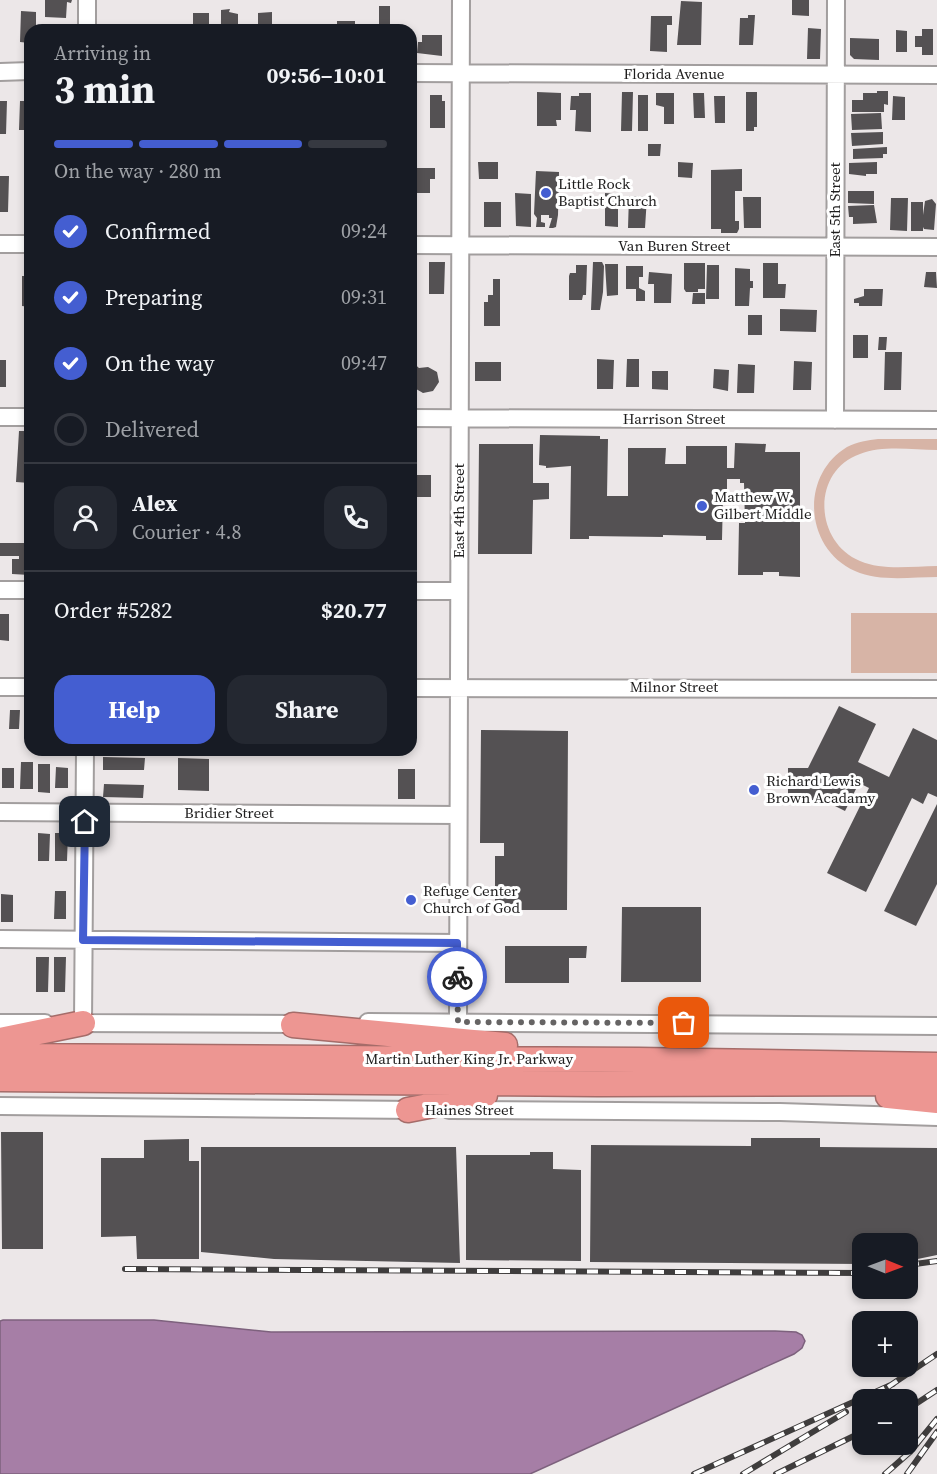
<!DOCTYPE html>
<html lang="en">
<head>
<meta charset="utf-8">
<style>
  :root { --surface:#171b24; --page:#242831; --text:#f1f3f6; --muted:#9ea1a6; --line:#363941; --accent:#445ed1 }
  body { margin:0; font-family:"Source Serif 4",serif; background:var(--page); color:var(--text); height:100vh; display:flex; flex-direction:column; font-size:22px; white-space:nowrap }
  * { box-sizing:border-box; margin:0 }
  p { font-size:20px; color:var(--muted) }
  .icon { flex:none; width:33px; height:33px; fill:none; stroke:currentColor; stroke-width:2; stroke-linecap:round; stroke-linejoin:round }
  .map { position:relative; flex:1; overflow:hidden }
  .side { position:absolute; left:24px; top:24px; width:393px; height:732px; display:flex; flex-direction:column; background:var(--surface); border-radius:18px; box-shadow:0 3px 9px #0003 }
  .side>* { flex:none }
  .needle { width:39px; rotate:91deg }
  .buttons { position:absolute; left:852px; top:1233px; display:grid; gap:12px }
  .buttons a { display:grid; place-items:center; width:66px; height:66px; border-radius:12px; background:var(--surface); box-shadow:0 3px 9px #0003; font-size:30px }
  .pin { position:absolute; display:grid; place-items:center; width:51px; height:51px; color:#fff; margin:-26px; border-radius:12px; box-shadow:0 3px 9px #0006 }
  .courier { position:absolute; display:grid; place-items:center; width:60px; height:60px; margin:-30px; border:4px solid #445ed1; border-radius:50%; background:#fff; color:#222; box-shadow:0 2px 8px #0007 }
  .head em { font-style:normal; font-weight:700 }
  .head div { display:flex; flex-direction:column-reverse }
  .head { display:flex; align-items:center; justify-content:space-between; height:102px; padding:0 30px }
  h1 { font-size:39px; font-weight:700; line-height:45px }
  .bar { display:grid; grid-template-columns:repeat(4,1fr); gap:9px 6px; align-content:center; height:72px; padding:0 30px }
  .bar i { height:8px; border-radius:4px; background:var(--line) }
  .bar .on { background:var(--accent) }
  .bar p { grid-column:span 4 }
  .line { display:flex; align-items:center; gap:15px; padding:0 30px; border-top:2px solid var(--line) }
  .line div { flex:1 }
  .round { display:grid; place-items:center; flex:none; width:63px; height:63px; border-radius:18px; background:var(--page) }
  ol { padding:0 30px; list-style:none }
  li { display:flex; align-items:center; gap:18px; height:66px }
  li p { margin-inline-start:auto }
  li .icon { padding:6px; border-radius:50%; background:var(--accent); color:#fff; stroke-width:4 }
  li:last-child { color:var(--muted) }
  li i { width:33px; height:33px; border:3px solid var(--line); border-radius:50% }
  .button { display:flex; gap:12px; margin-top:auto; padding:12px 30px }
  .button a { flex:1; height:69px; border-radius:18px; background:var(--accent); color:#fff; font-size:24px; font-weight:700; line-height:69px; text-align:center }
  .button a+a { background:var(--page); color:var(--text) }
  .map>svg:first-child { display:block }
  .green { fill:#d7b4a6 }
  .water { fill:#a67ea6; stroke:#7d617d; stroke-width:1.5 }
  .building { fill:#545153 }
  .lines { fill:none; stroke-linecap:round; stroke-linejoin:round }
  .minor-casing { stroke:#a29e9e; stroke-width:20 }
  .highway-casing { stroke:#a56c69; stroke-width:27 }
  .minor { stroke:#fff; stroke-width:16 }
  .highway { stroke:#ed9692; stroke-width:24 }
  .rail-casing { stroke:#3f3d3d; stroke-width:6 }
  .rail { stroke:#fff; stroke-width:4; stroke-dasharray:11; stroke-linecap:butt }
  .done { stroke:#666464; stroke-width:6; stroke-dasharray:0 10.8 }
  .route { stroke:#445ed1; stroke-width:8 }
  .poi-dot { fill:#445ed1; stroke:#fff; stroke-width:2 }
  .labels { text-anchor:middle; stroke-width:6; stroke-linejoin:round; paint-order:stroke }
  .street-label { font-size:15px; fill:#1e1d1d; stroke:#fff }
  .poi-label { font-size:15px; fill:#1e1d1d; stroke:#fff; text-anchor:start }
</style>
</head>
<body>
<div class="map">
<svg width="937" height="1474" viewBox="0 0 937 1474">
  <rect width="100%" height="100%" fill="#ece7e8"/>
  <path class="green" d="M878,439h59v11c-24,0 -54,-5 -77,4 -49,17 -46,88 0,107 23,10 53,5 77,5v11c-26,0 -58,5 -82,-6 -50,-22 -56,-95 -8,-124 10,-5 21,-7 31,-8z
    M851,613h86v60h-86z"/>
  <path class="water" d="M3,1320h151l117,12 504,-1 21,1 6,3 3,6 -3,7 -8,6 -264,120h-530v-153z"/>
  <path class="building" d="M45,0h27l-1,3 -4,-1 -1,16 -21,-1z
    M792,0h17v16l-17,-1z
    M681,1l21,1 -1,43h-24z
    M379,6h11v24h-11z
    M230,9l-1,3 9,2v16h-17v-20z
    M21,11l15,1v18h-6v13l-10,-1z
    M272,12v18h-14v-17z
    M193,13h16v17h-16z
    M748,15h7l-2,30h-14l1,-27h8z
    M651,16h21v9h-5v27l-17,-1z
    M337,21h18v9h-18z
    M320,24h14v6h-14z
    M44,25h29v5h-29z
    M808,28l13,1 -1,30h-13z
    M922,29h11v26h-11v-8h-7v-11h7z
    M896,30l11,1v21h-11z
    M422,35h20v21l-25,-3 1,-11h4z
    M850,38l29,1v21l-25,-1 -4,-4z
    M877,91h11v14l-4,-1v8h-32v-12h11v-7h14z
    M537,92l24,1v27h-5l1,6h-20z
    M622,92h11l-1,39h-11z
    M746,92h11v35h-3v4h-8z
    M579,93h12v39l-16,-1 1,-21h-6l1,-14h8z
    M656,93h18v31h-10v-17l-8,-2z
    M693,93h11l1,25h-11z
    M430,95h12v6h3v27h-15z
    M638,95h10v36h-10z
    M714,96h11v27h-10z
    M893,96l12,1v23h-13z
    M0,101h7l-1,33h-6z
    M20,101h10v29h-11z
    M881,113l1,16 -30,1 -1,-16z
    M883,132v12l-31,2 -1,-13z
    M648,144h13l-1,12h-12z
    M887,147v7h-4v4l-30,1v-10z
    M478,162h20v17h-19z
    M678,162l15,1 -1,15 -14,-1z
    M877,162v12h-11v2l-17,-2v-11z
    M415,168h20v11h-5v14h-15z
    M742,169v22h-7v30h4v8l-2,4h-16v-4h-10v-59z
    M536,171l23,1 -1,43 -2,12 -3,1h-4l3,-10h-3v-3h-8v7l4,1v4h-9l1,-9 -3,-4z
    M0,176h9l-1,36h-8z
    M848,191h26v13l-26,-1z
    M515,193l16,1v33l-15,-1z
    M605,193l13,1v33l-13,-1z
    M629,196l18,1 -2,31h-17z
    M743,197h18v31h-17z
    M891,198h17l-1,33 -17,-1z
    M932,199l4,5 -2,26 -10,-1 -1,-2v4h-12v-29h12v13l2,-14z
    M484,202h17v25h-17z
    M874,205l3,18 -24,1v-7h-4l-1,-11z
    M429,262h16l-1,32h-15z
    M593,262h9l2,4 -1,26 -3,18h-9z
    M684,263h21v26h-7v3h-12l-2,-3z
    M763,263h15v21h8l-1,14h-22z
    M605,264h13v31l-11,1z
    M576,265h11l-1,30h-3l-1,5h-13v-24l1,-3h6z
    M707,265h12v34h-13z
    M626,266h17v11h-4v11l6,3v10h-9v-12h-10z
    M735,268l15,1v12h3v7h-3l-1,18h-14z
    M649,272l23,2 -1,29h-17v-19h-6z
    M926,272h10l1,16 -13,-1z
    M22,276h8v31l-8,-1z
    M493,279h7v47h-16v-24h4v-7h5z
    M864,289h19l-1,17h-23v-3h-5v-4l10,-3z
    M693,293h12v11h-13z
    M780,309l37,1 -1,22 -36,-1z
    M748,315h14v20h-14z
    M853,335h15v23h-15z
    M879,337h8l-1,13h-8z
    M885,352h17l-1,38h-17z
    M597,359l17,1 -1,29h-16z
    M627,359h12v28h-13z
    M0,360h6v27h-6z
    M411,361l8,7 9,-1 9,5 2,10 -6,9 -10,2 -12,-7z
    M794,361l18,1 -1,28h-18z
    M475,362h26v19h-26z
    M738,364l17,1 -1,28h-17z
    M714,369l15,1 -1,21 -15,-3z
    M652,371h16v19l-16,-1z
    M19,431h11v52l-14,-1z
    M540,435l60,1v3h8l-1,57h21v-48h38l-1,16h21v-18h41v22h7l1,-25 31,1 -1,8h35v125l-21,-1v-4h-16v3h-25l1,-52h6l-1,-40h-4v-4h-13v17h-4l-1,44h-16v-4l-43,-1v2l-74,-1v3h-19l1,-73 -25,2v-2l-7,-1z
    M479,444h54v39h16v16l-16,1 -1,54h-54z
    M411,475h20v22h-20z
    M0,543h30v17h-5l-1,3h6v12l-18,-1v-15h7v-3h-19z
    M0,614h9v27l-9,-1z
    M839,706l37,18 -18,38 31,15 24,-49 24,12v57l-9,-4 -5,11 -11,-6 -46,94 -39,-19 42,-85 -10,-5 -14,28 -22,-11 -5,4 -5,-2 -2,-4h-23v-30h20z
    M10,710h10l-1,19h-10z
    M481,730l87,1 -1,179h-72v-54h9v-13h-24z
    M103,757l42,1 -1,12h-41z
    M178,758l31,1v32l-31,-1z
    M21,762h12v27h-13z
    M38,764h12v29l-12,-1z
    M56,767l12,1v20h-13z
    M2,768h12v20h-12z
    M398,769h17v30h-17z
    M104,784l40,1 -1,13 -40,-1z
    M937,804v80l-21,42 -32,-15z
    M38,833l12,1 -1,27h-11z
    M55,833h13l-1,28h-12z
    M55,891h11v28h-12z
    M1,894l12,1v27h-12z
    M622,907h79v75h-80z
    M505,946h82l-1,12h-17v25h-64z
    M36,957h13l-1,35h-12z
    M54,957h12l-1,35h-11z
    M1,1132h42v117h-41z
    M751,1138h69v9l117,1v107l-29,6v-17h-46v20l-272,-2 1,-117 160,1z
    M189,1139v22h10v98h-62l-1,-23 -35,1v-79h43v-18z
    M201,1147h255l4,116 -186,-4 -73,-7z
    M530,1152h23v17l28,1v91l-115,-1v-105h64z"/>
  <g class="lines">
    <g class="minor-casing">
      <path id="minor" d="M87,30v-30
        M0,72l30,-1
        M411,73l526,2
        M0,244h30
        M411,245l526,2
        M0,417h30
        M411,418l526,2
        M835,420l1,-420
        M0,590h30
        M411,591h48
        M0,687h30
        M411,688l526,1
        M0,812l458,3
        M0,939l457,4
        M368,1022l569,4
        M458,1022l3,-1022
        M0,1023h45
        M74,1023l229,1
        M83,1023l2,-273
        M0,1106l417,4
        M449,1110l331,2 157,5"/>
    </g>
    <g class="highway-casing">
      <path id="highway" d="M293,1025l212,20
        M0,1040l83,-17
        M0,1056l639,4 298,5
        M0,1079l598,5 339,-1
        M888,1096l49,5
        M408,1110l77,-15"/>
    </g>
    <use href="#minor" class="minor"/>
    <use href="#highway" class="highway"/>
    <g class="rail-casing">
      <path id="rail" d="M908,1265l29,-4
        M125,1269l737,4
        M888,1387l49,-33
        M908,1409l29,-19
        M694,1474l199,-90
        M743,1474l103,-62
        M776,1474l86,-42
        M885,1474l25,-22 27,-33
        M907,1474l30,-42"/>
    </g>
    <use href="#rail" class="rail"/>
  </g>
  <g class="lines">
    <path class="done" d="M457,977l1,45 226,1"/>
    <path class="route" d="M85,822l-2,118 374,3v34"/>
  </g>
  <g class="poi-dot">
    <circle cx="546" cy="193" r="6"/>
    <circle cx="702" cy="506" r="6"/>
    <circle cx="754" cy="790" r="6"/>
    <circle cx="411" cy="900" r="6"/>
  </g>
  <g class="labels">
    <g class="street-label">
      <text x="674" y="79">Florida Avenue</text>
      <text transform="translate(835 210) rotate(-90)" y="5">East 5th Street</text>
      <text x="674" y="251">Van Buren Street</text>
      <text x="674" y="424">Harrison Street</text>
      <text transform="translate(459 511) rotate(-90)" y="5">East 4th Street</text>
      <text x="674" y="692">Milnor Street</text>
      <text x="229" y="818">Bridier Street</text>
      <text x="469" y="1064">Martin Luther King Jr. Parkway</text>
      <text x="469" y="1115">Haines Street</text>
    </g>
    <g class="poi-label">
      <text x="558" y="189">Little Rock<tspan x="558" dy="17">Baptist Church</tspan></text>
      <text x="714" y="502">Matthew W.<tspan x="714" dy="17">Gilbert Middle</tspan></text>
      <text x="766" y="786">Richard Lewis<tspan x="766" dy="17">Brown Acadamy</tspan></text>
      <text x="423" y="896">Refuge Center<tspan x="423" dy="17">Church of God</tspan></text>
    </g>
  </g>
</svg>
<div class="buttons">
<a><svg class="needle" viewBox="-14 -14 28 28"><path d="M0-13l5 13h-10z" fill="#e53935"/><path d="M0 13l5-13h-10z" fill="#9ea1a6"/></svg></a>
<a>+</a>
<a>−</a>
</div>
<div class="pin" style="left:684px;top:1023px;background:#ea580c"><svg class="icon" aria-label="bag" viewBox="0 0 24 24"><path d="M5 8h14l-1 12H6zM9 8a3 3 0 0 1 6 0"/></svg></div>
<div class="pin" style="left:85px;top:822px;background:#1f2937"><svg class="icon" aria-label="home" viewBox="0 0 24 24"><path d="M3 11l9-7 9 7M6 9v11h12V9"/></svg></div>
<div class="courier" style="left:457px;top:977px"><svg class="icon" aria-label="bike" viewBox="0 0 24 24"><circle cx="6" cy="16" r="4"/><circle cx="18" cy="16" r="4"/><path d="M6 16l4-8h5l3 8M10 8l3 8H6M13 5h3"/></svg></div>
<section class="side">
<div class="head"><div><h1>3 min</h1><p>Arriving in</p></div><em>09:56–10:01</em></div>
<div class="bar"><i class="on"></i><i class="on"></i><i class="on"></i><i></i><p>On the way · 280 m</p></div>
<ol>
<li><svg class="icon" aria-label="check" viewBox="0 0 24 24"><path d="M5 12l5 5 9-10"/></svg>Confirmed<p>09:24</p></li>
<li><svg class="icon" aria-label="check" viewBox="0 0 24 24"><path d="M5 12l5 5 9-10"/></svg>Preparing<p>09:31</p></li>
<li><svg class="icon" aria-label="check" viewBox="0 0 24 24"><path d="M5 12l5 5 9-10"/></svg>On the way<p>09:47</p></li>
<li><i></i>Delivered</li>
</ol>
<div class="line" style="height:108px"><a class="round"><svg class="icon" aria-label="person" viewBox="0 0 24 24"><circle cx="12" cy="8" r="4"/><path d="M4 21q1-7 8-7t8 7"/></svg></a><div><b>Alex</b><p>Courier · 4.8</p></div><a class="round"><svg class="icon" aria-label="phone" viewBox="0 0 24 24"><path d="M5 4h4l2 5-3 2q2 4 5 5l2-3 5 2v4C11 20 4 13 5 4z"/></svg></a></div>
<div class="line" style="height:78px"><div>Order #5282</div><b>$20.77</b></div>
<div class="button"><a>Help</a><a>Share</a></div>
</section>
</div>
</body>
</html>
